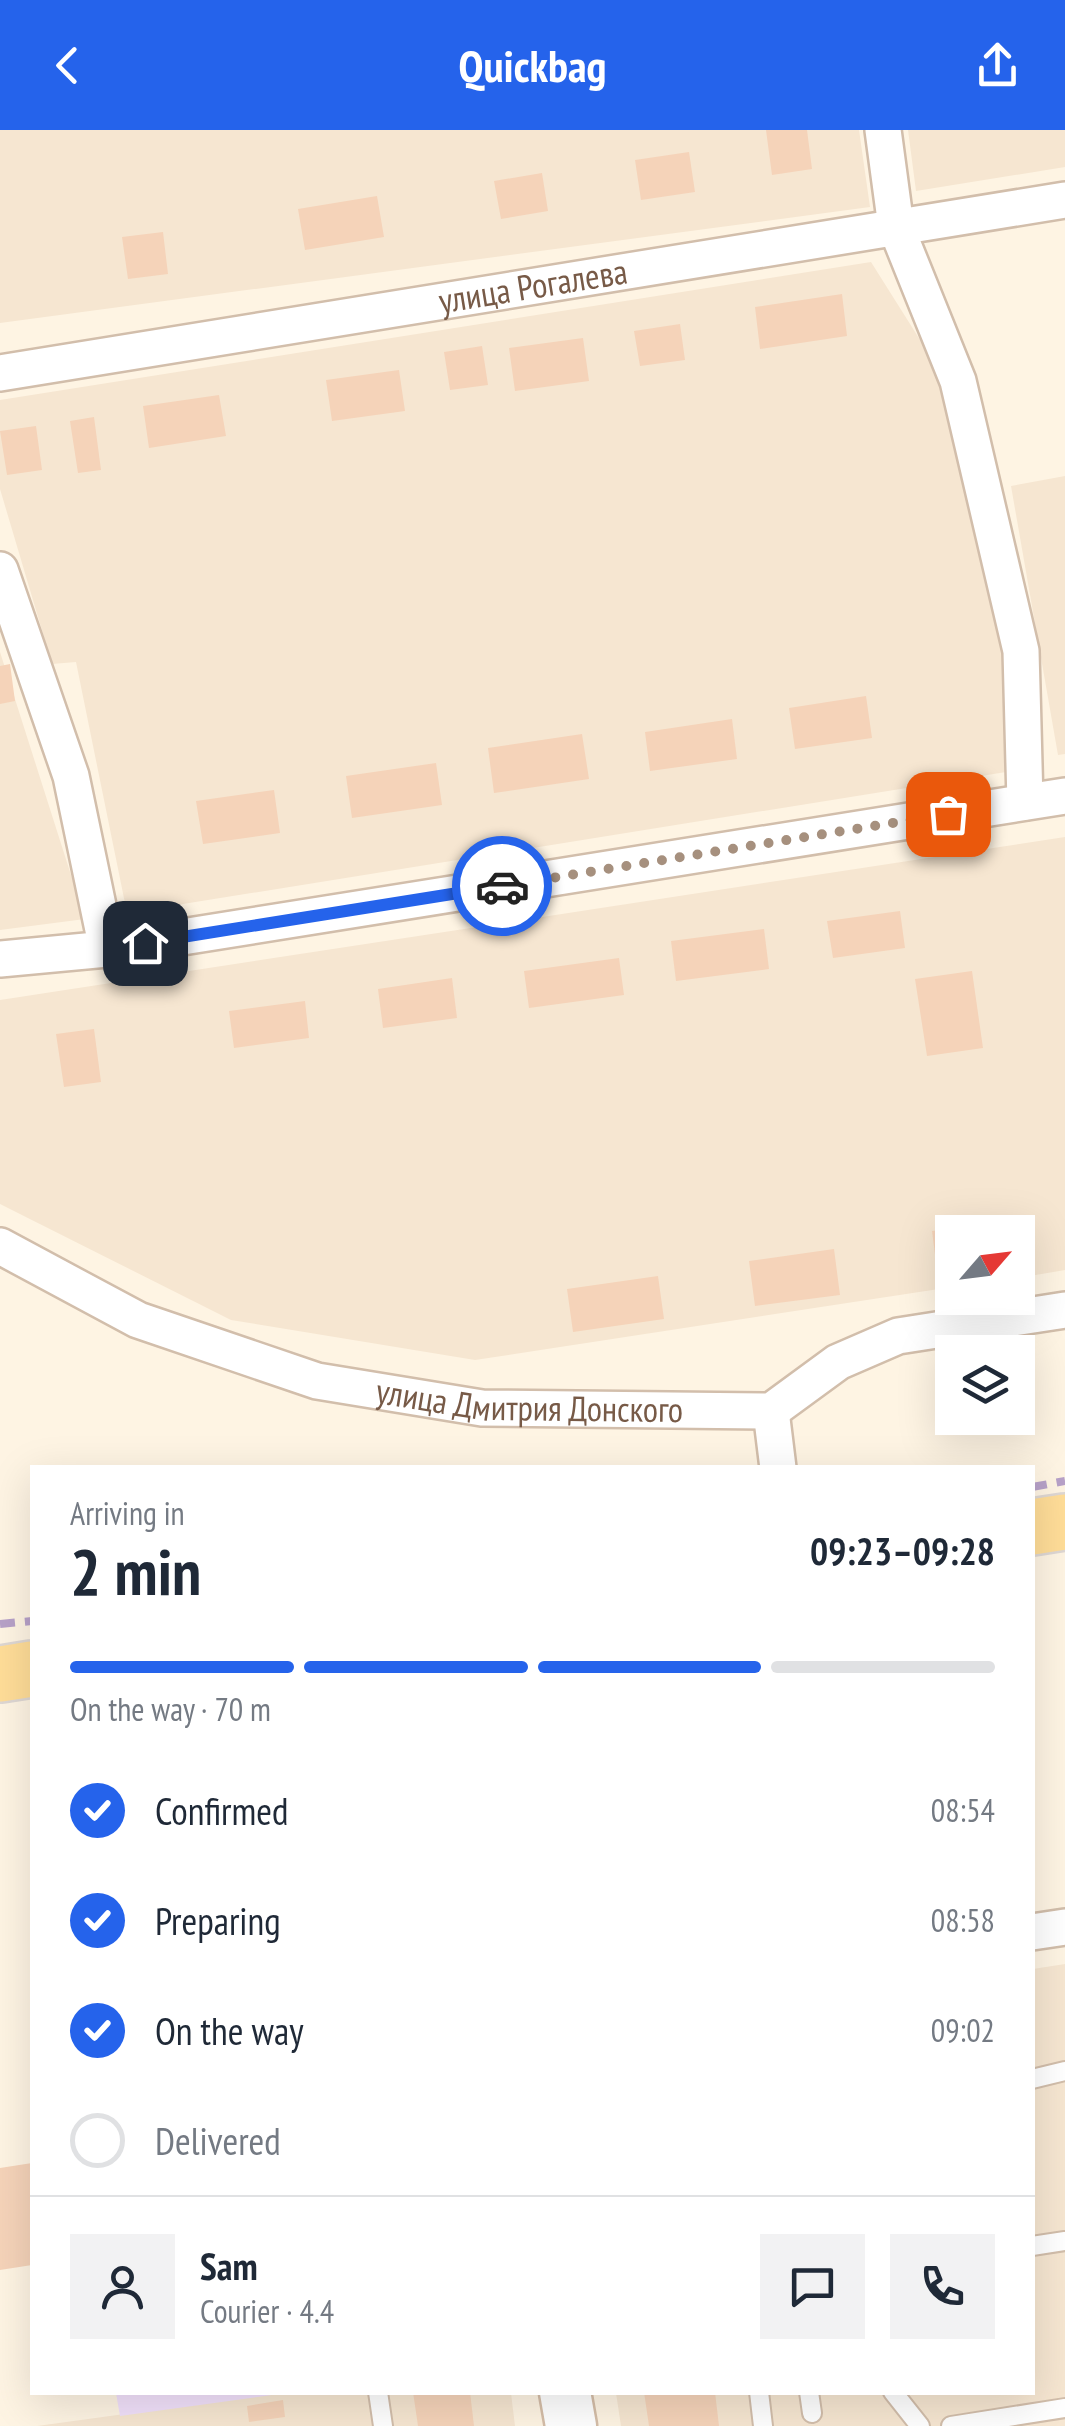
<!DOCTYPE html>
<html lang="en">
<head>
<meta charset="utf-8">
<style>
  :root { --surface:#fff; --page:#f2f2f3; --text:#1f2937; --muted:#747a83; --line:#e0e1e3; --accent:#2563eb }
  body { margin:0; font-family:"PT Sans Narrow",sans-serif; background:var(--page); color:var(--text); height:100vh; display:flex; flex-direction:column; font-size:38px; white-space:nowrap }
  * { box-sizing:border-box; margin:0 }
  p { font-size:32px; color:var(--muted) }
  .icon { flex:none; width:55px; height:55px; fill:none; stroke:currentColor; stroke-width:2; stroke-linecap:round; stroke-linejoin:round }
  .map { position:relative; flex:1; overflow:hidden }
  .sheet { position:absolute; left:30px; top:1335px; width:1005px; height:930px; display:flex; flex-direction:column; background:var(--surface); border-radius:0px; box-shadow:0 10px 40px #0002 }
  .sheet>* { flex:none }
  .needle { width:65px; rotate:62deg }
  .tools { position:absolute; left:935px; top:1085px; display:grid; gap:20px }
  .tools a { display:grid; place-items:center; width:100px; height:100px; border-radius:0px; background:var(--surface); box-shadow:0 10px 40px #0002; font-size:50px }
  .pin { position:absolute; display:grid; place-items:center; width:85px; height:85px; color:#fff; margin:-42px; border-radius:20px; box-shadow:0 5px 15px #0006 }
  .courier { position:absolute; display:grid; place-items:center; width:100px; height:100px; margin:-50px; border:8px solid #2563eb; border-radius:50%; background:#fff; color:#222; box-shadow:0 2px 12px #0007 }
  .summary em { font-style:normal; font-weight:700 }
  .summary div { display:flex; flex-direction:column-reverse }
  .summary { display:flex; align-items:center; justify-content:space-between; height:170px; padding:0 40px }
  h1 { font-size:65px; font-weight:700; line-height:75px }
  .bar { display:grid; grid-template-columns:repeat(4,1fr); gap:15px 10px; align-content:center; height:120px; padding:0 40px }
  .bar i { height:12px; border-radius:8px; background:var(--line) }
  .bar .active { background:var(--accent) }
  .bar p { grid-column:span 4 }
  .line { display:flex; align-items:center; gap:25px; padding:0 40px; border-top:2px solid var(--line) }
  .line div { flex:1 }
  .round { display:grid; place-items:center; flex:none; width:105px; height:105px; border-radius:0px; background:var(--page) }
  ol { padding:0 40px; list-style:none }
  li { display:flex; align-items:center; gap:30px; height:110px }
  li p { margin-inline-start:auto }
  li .icon { padding:10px; border-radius:50%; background:var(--accent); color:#fff; stroke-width:4 }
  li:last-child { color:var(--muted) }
  li i { width:55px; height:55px; border:5px solid var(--line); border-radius:50% }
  header { display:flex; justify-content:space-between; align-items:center; height:130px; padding:0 40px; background:var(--accent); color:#fff; font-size:45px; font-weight:700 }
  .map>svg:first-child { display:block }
  .residential { fill:#f6e6d1 }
  .education { fill:#f1e0fa }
  .building { fill:#f5d3b9 }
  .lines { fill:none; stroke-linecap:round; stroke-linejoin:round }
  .lane-casing { stroke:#d2beab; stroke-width:22 }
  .street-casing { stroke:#d2beab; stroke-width:40 }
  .secondary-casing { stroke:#d5bea8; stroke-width:55 }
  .primary-casing { stroke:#ded7d3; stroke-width:60 }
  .lane { stroke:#fff; stroke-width:18 }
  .street { stroke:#fff; stroke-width:35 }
  .secondary { stroke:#fff; stroke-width:50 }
  .primary { stroke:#ffdd98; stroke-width:55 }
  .rail { stroke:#b7a1c8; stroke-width:8; stroke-dasharray:15 10; stroke-linecap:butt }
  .done { stroke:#a6907e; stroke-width:10; stroke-dasharray:0 18 }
  .route { stroke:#2563eb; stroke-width:12 }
  .labels { text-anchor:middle; stroke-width:9; stroke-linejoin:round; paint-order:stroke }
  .street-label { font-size:35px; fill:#775a47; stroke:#fff8ea }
</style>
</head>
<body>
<header><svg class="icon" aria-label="back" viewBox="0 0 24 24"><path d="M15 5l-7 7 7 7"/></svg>Quickbag<svg class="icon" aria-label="share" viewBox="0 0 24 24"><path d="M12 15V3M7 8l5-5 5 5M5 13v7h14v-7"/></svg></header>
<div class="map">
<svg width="1065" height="2296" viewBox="0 0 1065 2296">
  <rect width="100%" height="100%" fill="#fef4e3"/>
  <path class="residential" d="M0,0h859l11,77 -870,116z
    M908,0h157v37l-149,24z
    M871,132l68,108 68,295 -1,107 -879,141 -51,-251 -24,2 -52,-175v-89z
    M1065,346v278l-7,1 -47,-269z
    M0,522l85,267 -85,11z
    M1065,707v433l-47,8v-46h-66v55l-477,73 -244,-40 -231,-116v-204z
    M1065,1834v462h-444l-5,-33 416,-1 1,-423z
    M286,2262l225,1 4,33h-478z"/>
  <path class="education" d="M116,2263v-1l170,1 -166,23z"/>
  <path class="building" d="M766,0h41l5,39 -40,6z
    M689,22l6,40 -54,8 -6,-40z
    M542,43l6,38 -47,8 -7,-38z
    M377,66l7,41 -79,13 -7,-41z
    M163,102l5,42 -40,5 -6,-42z
    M842,164l5,42 -87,13 -5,-42z
    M680,194l5,36 -45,6 -6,-35z
    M583,208l6,43 -74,10 -6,-43z
    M482,216l6,39 -38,5 -6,-38z
    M399,240l6,41 -73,10 -6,-41z
    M219,265l7,41 -77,12 -6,-42z
    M94,287l7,53 -23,3 -8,-52z
    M36,296l6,44 -35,5 -7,-44z
    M10,534l5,37 -15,3v-38z
    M866,566l6,42 -77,11 -6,-41z
    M732,589l5,40 -87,12 -5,-39z
    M582,604l7,45 -95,14 -6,-45z
    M436,633l6,42 -90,13 -6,-42z
    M274,660l6,43 -77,11 -7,-43z
    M900,781l5,37 -72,10 -6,-37z
    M764,799l5,40 -93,12 -5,-40z
    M619,828l5,37 -95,13 -5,-37z
    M972,841l11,77 -56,8 -12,-77z
    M452,848l5,40 -74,10 -5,-39z
    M305,871l4,37 -75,10 -5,-37z
    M94,899l7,53 -37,5 -8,-53z
    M1017,1090l2,12h-67v44l-14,2 -6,-47z
    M834,1119l6,46 -85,11 -6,-45z
    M658,1146l6,43 -91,13 -6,-43z
    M32,2033v102l-32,5v-102z
    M413,2262h57l4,34h-56z
    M644,2262h71l4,34h-70z
    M283,2270l2,17 -36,5 -2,-16z"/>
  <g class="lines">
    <g class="lane-casing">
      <path id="lane" d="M1032,1949l33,-8
        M1032,2116l33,-5
        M378,2262l5,34
        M759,2262l4,34
        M809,2262l3,21
        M893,2262l27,34
        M951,2296l114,-18"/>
    </g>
    <g class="street-casing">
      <g id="street">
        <path d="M883,0l13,97 62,154 63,270 4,151"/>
        <path id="s1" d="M0,243l1065,-173"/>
        <path d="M0,440l71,206 36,173"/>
        <path d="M0,829l107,-10 958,-153"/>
        <path id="s2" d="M0,1116l138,74 179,61 165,27 289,3 67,-49 60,-26 167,-26"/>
        <path d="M771,1281l7,57"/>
        <path d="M1032,1802l33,-5"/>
      </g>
    </g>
    <g class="secondary-casing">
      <path id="secondary" d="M565,2262l6,34"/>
    </g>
    <g class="primary-casing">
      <path id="primary" d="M1032,1397l33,-5
        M0,1544l32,-5"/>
    </g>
    <use href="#lane" class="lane"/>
    <use href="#street" class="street"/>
    <use href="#secondary" class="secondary"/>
    <use href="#primary" class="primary"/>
    <path class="rail" d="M1032,1357l33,-6
      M0,1494l32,-3"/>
  </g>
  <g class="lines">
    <path class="done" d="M502,756l446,-72"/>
    <path class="route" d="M145,813l357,-57"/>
  </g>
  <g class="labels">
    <g class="street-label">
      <text dy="12" stroke="none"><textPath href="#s1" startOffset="540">улица Рогалева</textPath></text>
      <text dy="12" stroke="none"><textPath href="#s2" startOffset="560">улица Дмитрия Донского</textPath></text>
    </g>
  </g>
</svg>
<div class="tools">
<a><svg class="needle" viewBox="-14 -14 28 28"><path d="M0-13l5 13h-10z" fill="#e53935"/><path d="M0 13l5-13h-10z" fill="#747a83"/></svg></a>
<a><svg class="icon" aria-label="layers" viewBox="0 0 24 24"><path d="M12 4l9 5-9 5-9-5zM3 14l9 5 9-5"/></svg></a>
</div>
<div class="pin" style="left:948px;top:684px;background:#ea580c"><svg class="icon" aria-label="bag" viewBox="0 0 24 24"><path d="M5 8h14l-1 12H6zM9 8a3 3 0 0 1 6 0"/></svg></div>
<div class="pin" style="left:145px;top:813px;background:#1f2937"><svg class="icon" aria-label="home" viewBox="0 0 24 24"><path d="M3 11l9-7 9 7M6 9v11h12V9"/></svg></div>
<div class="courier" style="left:502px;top:756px"><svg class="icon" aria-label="car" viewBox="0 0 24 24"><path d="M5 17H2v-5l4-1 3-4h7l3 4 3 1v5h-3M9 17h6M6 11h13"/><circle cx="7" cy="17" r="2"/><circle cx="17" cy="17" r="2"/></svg></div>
<section class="sheet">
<div class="summary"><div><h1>2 min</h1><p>Arriving in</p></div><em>09:23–09:28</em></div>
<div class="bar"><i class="active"></i><i class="active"></i><i class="active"></i><i></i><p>On the way · 70 m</p></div>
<ol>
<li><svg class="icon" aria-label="check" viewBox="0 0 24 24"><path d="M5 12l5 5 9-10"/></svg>Confirmed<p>08:54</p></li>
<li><svg class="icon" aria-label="check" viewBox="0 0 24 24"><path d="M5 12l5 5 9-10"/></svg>Preparing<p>08:58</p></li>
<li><svg class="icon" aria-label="check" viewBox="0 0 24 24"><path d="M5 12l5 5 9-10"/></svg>On the way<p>09:02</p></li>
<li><i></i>Delivered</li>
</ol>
<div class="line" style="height:180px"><a class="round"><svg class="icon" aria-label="person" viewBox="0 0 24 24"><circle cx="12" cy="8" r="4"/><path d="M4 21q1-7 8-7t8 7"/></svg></a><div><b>Sam</b><p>Courier · 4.4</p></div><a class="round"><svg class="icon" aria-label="chat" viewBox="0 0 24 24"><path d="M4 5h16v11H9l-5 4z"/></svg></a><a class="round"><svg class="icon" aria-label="phone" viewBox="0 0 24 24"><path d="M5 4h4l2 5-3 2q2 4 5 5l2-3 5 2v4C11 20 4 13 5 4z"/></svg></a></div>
</section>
</div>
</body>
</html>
